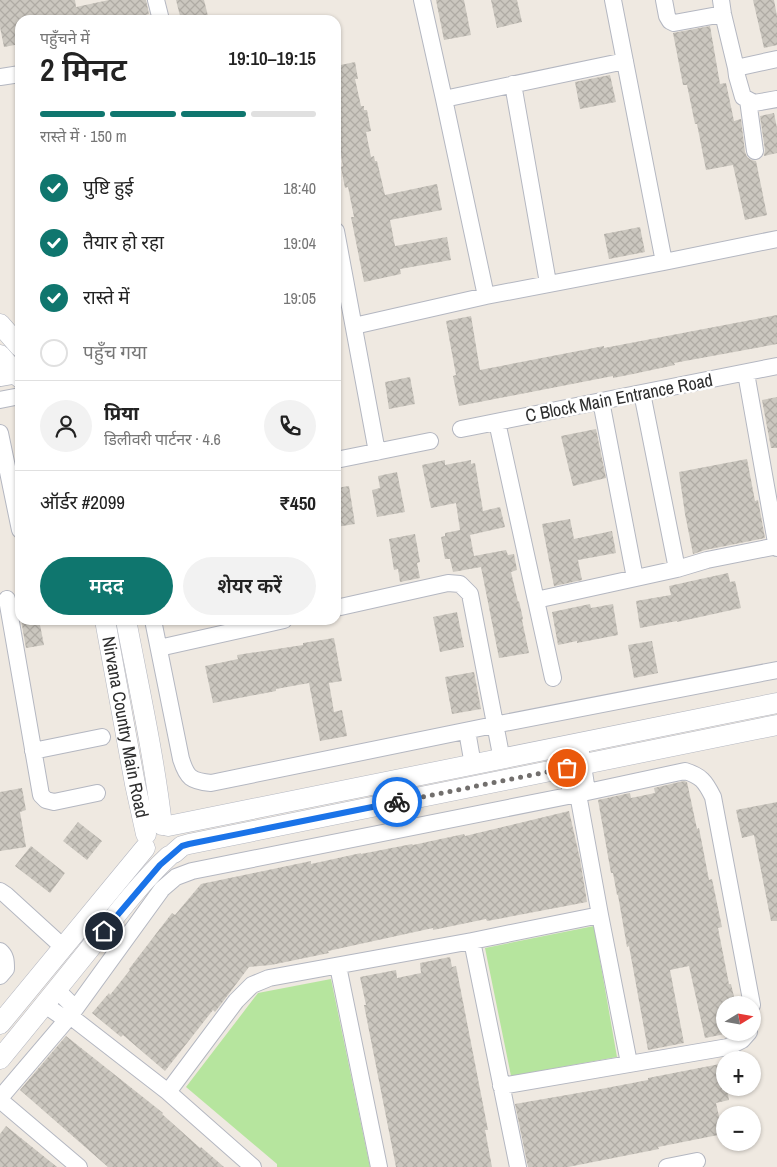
<!DOCTYPE html>
<html lang="hi">
<head>
<meta charset="utf-8">
<style>
  :root { --surface:#fff; --page:#f2f2f2; --text:#222; --muted:#767676; --line:#e0e0e0; --accent:#0f766e }
  body { margin:0; font-family:"Archivo Narrow","Noto Sans Devanagari",sans-serif; background:var(--page); color:var(--text); height:100vh; display:flex; flex-direction:column; font-size:19px; white-space:nowrap }
  * { box-sizing:border-box; margin:0 }
  p { font-size:16px; color:var(--muted) }
  .icon { flex:none; width:28px; height:28px; fill:none; stroke:currentColor; stroke-width:2; stroke-linecap:round; stroke-linejoin:round }
  .map { position:relative; flex:1; overflow:hidden }
  .panel { position:absolute; left:15px; top:15px; width:326px; height:610px; display:flex; flex-direction:column; background:var(--surface); border-radius:15px; box-shadow:0 1px 4px #0004 }
  .panel>* { flex:none }
  .needle { width:32px; rotate:79deg }
  .tools { position:absolute; left:716px; top:996px; display:grid; gap:10px }
  .tools a { display:grid; place-items:center; width:45px; height:45px; border-radius:50%; background:var(--surface); box-shadow:0 1px 4px #0004; font-size:25px }
  .pin { position:absolute; display:grid; place-items:center; width:42px; height:42px; color:#fff; margin:-21px; border:2px solid #fff; border-radius:50%; box-shadow:0 1px 5px #0007 }
  .courier { position:absolute; display:grid; place-items:center; width:50px; height:50px; margin:-25px; border:4px solid #1a73e8; border-radius:50%; background:#fff; color:#222; box-shadow:0 1px 6px #0007 }
  .overview em { font-style:normal; font-weight:600 }
  .overview div { display:flex; flex-direction:column-reverse }
  .overview { display:flex; align-items:center; justify-content:space-between; height:85px; padding:0 25px }
  h1 { font-size:32px; font-weight:600; line-height:38px }
  .bar { display:grid; grid-template-columns:repeat(4,1fr); gap:8px 5px; align-content:center; height:60px; padding:0 25px }
  .bar i { height:6px; border-radius:4px; background:var(--line) }
  .bar .current { background:var(--accent) }
  .bar p { grid-column:span 4 }
  .line { display:flex; align-items:center; gap:12px; padding:0 25px; border-top:1px solid var(--line) }
  .line div { flex:1 }
  .round { display:grid; place-items:center; flex:none; width:52px; height:52px; border-radius:26px; background:var(--page) }
  ol { padding:0 25px; list-style:none }
  li { display:flex; align-items:center; gap:15px; height:55px }
  li p { margin-inline-start:auto }
  li .icon { padding:5px; border-radius:50%; background:var(--accent); color:#fff; stroke-width:4 }
  li:last-child { color:var(--muted) }
  li i { width:28px; height:28px; border:2px solid var(--line); border-radius:50% }
  .cta { display:flex; gap:10px; margin-top:auto; padding:10px 25px }
  .cta a { flex:1; height:58px; border-radius:30px; background:var(--accent); color:#fff; font-size:20px; font-weight:600; line-height:58px; text-align:center }
  .cta a+a { background:var(--page); color:var(--text) }
  .map>svg:first-child { display:block }
  .grass { fill:#b6e59e }
  .building { fill:url(#building-cross-hatch) }
  .lines { fill:none; stroke-linecap:round; stroke-linejoin:round }
  .minor-casing { stroke:#b4b7c1; stroke-width:18 }
  .tertiary-casing { stroke:#b4b7c1; stroke-width:21 }
  .minor { stroke:#fff; stroke-width:16 }
  .tertiary { stroke:#fff; stroke-width:20 }
  .done { stroke:#726f6d; stroke-width:5; stroke-dasharray:0 9 }
  .route { stroke:#1a73e8; stroke-width:6 }
  .labels { text-anchor:middle; stroke-width:5; stroke-linejoin:round; paint-order:stroke }
  .street-label { font-size:18px; fill:#2e2e2e; stroke:#fff }
</style>
</head>
<body>
<div class="map">
<svg width="777" height="1167" viewBox="0 0 777 1167">
  <defs>
    <pattern id="building-cross-hatch" width="8" height="8" patternUnits="userSpaceOnUse" patternTransform="scale(1.25)"><rect width="8" height="8" fill="#cbc7bf"/><path d="M0 0l8 8M0 8l8-8" fill="none" stroke="#afaba4"/></pattern>
  </defs>
  <rect width="100%" height="100%" fill="#efe9e1"/>
  <path class="grass" d="M594,926l23,131 -106,19 -26,-128z
    M331,979l39,188h-93v-3l-91,-77 72,-94z"/>
  <path class="building" d="M0,0h75l1,7 33,-7h37l3,14 -7,2v4h-122v24l-16,3 -4,-20z
    M176,0h28l5,20h-28z
    M436,0h28l7,35 -27,5z
    M491,0h26l5,22 -25,6z
    M753,0h21l3,16v29l-13,3z
    M710,26l10,58 6,-1 8,38 7,-2 4,33 2,5 4,3 5,1 11,54 -22,5 -12,-55 -27,5 -9,-46h-2l-8,-39h-4l-10,-52z
    M355,62l3,17h-3l6,27h3v4h3l4,21 -5,1 5,25 3,-1 1,5h2l8,34 52,-11 5,26 -52,10 5,26 52,-9 4,23 -51,9 1,5 -37,8 -13,-65h3l-6,-30 -3,1 -4,-21 2,-1 -7,-36v-64z
    M610,75l6,27 -36,7 -5,-27z
    M774,113l3,15v25l-13,3 1,-6 -5,-34z
    M640,227l5,25 -36,7 -5,-25z
    M777,315v29l-103,19 1,2 -42,9 -20,4v-2l-154,30 -6,-30 3,-1 -10,-54 25,-5 9,54 124,-24v2z
    M410,377l5,27 -26,5 -4,-27z
    M777,397v51h-6l-9,-48z
    M596,429l10,49 -33,8 -12,-50z
    M747,459l8,42 3,-1 7,38 -60,12 -12,4 -8,-40 -6,-42z
    M445,460v5l26,-5v4l4,-1 8,48 17,-4 5,20 -35,8 4,21 32,-6 2,5 6,-1 3,16 -6,2 7,30 1,-1 4,18 -1,1 7,33 -30,5 -18,-91 -28,5 -3,-13h-5l-4,-22 4,-1v-3l15,-3 -4,-27 -25,5 -9,-43z
    M397,472l8,40 -28,5 -5,-27 8,-2 -2,-12z
    M349,486l6,38 -19,3v-39z
    M570,519l4,20 38,-8 4,22 -38,7 4,20 -28,6 -12,-62z
    M415,534l5,28 -3,1 3,15 -20,4 -2,-13 -4,1 -5,-31z
    M728,573l2,9 5,-1 6,27 -64,14v-1l-37,7 -4,-27 35,-6 -2,-9z
    M590,604l1,4 22,-4 5,31 -41,8v-2l-19,4 -6,-33z
    M457,612l7,35 -24,5 -7,-35z
    M21,620h18l5,25 -18,3z
    M334,638l8,43 -13,2 5,29 8,-2 5,26 -27,5 -11,-58 -33,6v2l-63,12 -8,-37 33,-7 -1,-4 66,-10v-2z
    M652,641l6,32 -24,5 -6,-33z
    M474,672l7,37 -29,5 -7,-37z
    M684,781l3,1 10,47 2,-1 10,52 3,-1 10,48 -4,1 11,56h2l5,21h-11v29l-20,4 -16,-72 -19,4 14,73 -36,7 -19,-104 -2,1 -9,-52h-1l-4,-22h-2l-13,-73 32,-7 1,5 24,-5 -1,-5z
    M22,788l4,22 -6,2 6,35 -26,4v-59z
    M777,802v119h-6l-17,-86 -12,3 -6,-28z
    M569,811l11,48 7,43 -100,19 -1,-2 -53,11v-2l-105,23 1,2 -58,12 -22,2 -34,45 -2,-2 -48,61 -42,-36 -2,2 -29,-24 17,-20 1,2 20,-25 -1,-1 43,-56 3,2 26,-31 110,-23v3l50,-11v1l51,-10 1,1 51,-11 1,2z
    M78,822l24,19 -15,19 -24,-19z
    M31,846l34,27 -15,20 -35,-27z
    M450,957l2,10 4,-1 32,164h-3l7,37h-96l-32,-162h2l-6,-28 36,-7 1,8 24,-5 -1,-10z
    M66,1036l97,77 -1,1 38,34 1,-1 23,20h-116l-88,-77z
    M725,1063v25h2l2,12 -13,3 7,31 -65,13 1,2 -91,18h-40l-13,-63 86,-15 47,-9v-2z
    M6,1126l51,41h-57v-33z"/>
  <g class="lines">
    <g class="minor-casing">
      <path id="minor" d="M156,0l5,20
        M422,0l22,99 42,197
        M613,0l51,262
        M664,0l3,16 3,5 4,2 49,-9
        M721,0l2,14 13,54
        M777,59l-41,9 1,8 6,21 11,6 23,-4
        M0,77l20,-3
        M513,84l35,199
        M444,99l181,-38
        M748,100l7,51
        M336,231l41,221
        M354,326l132,-30 178,-34 113,-23
        M746,373l31,175
        M0,378l17,-3
        M642,393l35,176
        M0,400l20,-4
        M601,401l34,177
        M497,422l56,256
        M461,429l316,-63
        M0,433l20,97
        M336,460l94,-19
        M7,599l34,196 5,5 8,2 43,-9
        M536,600l141,-31 30,-9 70,-14
        M336,608l112,-25 12,1 10,10 32,166
        M153,620l28,139c6,19 10,22 30,24l283,-58 283,-55
        M159,648l125,-28
        M467,731l6,34
        M562,747l5,21 3,20 8,6 22,121 29,148
        M33,751l69,-14
        M578,794l8,-9 -5,-33
        M0,891l6,4 57,52
        M472,941l46,226
        M0,951c6,5 6,10 6,18l-6,7
        M338,966l41,201
        M57,990l14,14 -1,12
        M45,1005l16,11h9l98,76 85,75
        M501,1086l227,-39 14,-7 7,-8
        M168,1092l68,-91 16,-16 17,-7 203,-37 128,-26
        M0,1098l70,-82 92,-127 14,-12 16,-6 386,-77 107,-23c16,5 20,10 28,26l39,208
        M0,1100l79,67
        M667,1167l30,-6"/>
    </g>
    <g class="tertiary-casing">
      <g id="tertiary">
        <path d="M0,324l20,23"/>
        <path d="M0,355l20,23"/>
        <path id="s1" d="M105,620l30,164 11,50"/>
        <path d="M126,620c13,68 28,136 36,205"/>
        <path d="M168,826l609,-123"/>
        <path d="M174,853l8,-7 7,-2 588,-119"/>
        <path d="M0,1024l145,-176"/>
        <path d="M0,1059c29,-35 58,-71 87,-107 25,-32 52,-68 82,-96"/>
      </g>
    </g>
    <use href="#minor" class="minor"/>
    <use href="#tertiary" class="tertiary"/>
  </g>
  <g class="lines">
    <path class="done" d="M397,802l170,-34"/>
    <path class="route" d="M104,931l56,-66 22,-19 7,-2 208,-42"/>
  </g>
  <g class="labels">
    <g class="street-label">
      <text transform="translate(619 398) rotate(-11)" y="6">C Block Main Entrance Road</text>
      <text dy="6" stroke="none"><textPath href="#s1" startOffset="109">Nirvana Country Main Road</textPath></text>
    </g>
  </g>
</svg>
<div class="tools">
<a><svg class="needle" viewBox="-14 -14 28 28"><path d="M0-13l5 13h-10z" fill="#e53935"/><path d="M0 13l5-13h-10z" fill="#767676"/></svg></a>
<a>+</a>
<a>−</a>
</div>
<div class="pin" style="left:567px;top:768px;background:#ea580c"><svg class="icon" aria-label="bag" viewBox="0 0 24 24"><path d="M5 8h14l-1 12H6zM9 8a3 3 0 0 1 6 0"/></svg></div>
<div class="pin" style="left:104px;top:931px;background:#1f2937"><svg class="icon" aria-label="home" viewBox="0 0 24 24"><path d="M3 11l9-7 9 7M6 9v11h12V9"/></svg></div>
<div class="courier" style="left:397px;top:802px"><svg class="icon" aria-label="bike" viewBox="0 0 24 24"><circle cx="6" cy="16" r="4"/><circle cx="18" cy="16" r="4"/><path d="M6 16l4-8h5l3 8M10 8l3 8H6M13 5h3"/></svg></div>
<section class="panel">
<div class="overview"><div><h1>2 मिनट</h1><p>पहुँचने में</p></div><em>19:10–19:15</em></div>
<div class="bar"><i class="current"></i><i class="current"></i><i class="current"></i><i></i><p>रास्ते में · 150 m</p></div>
<ol>
<li><svg class="icon" aria-label="check" viewBox="0 0 24 24"><path d="M5 12l5 5 9-10"/></svg>पुष्टि हुई<p>18:40</p></li>
<li><svg class="icon" aria-label="check" viewBox="0 0 24 24"><path d="M5 12l5 5 9-10"/></svg>तैयार हो रहा<p>19:04</p></li>
<li><svg class="icon" aria-label="check" viewBox="0 0 24 24"><path d="M5 12l5 5 9-10"/></svg>रास्ते में<p>19:05</p></li>
<li><i></i>पहुँच गया</li>
</ol>
<div class="line" style="height:90px"><a class="round"><svg class="icon" aria-label="person" viewBox="0 0 24 24"><circle cx="12" cy="8" r="4"/><path d="M4 21q1-7 8-7t8 7"/></svg></a><div><b>प्रिया</b><p>डिलीवरी पार्टनर · 4.6</p></div><a class="round"><svg class="icon" aria-label="phone" viewBox="0 0 24 24"><path d="M5 4h4l2 5-3 2q2 4 5 5l2-3 5 2v4C11 20 4 13 5 4z"/></svg></a></div>
<div class="line" style="height:65px"><div>ऑर्डर #2099</div><b>₹450</b></div>
<div class="cta"><a>मदद</a><a>शेयर करें</a></div>
</section>
</div>
</body>
</html>
